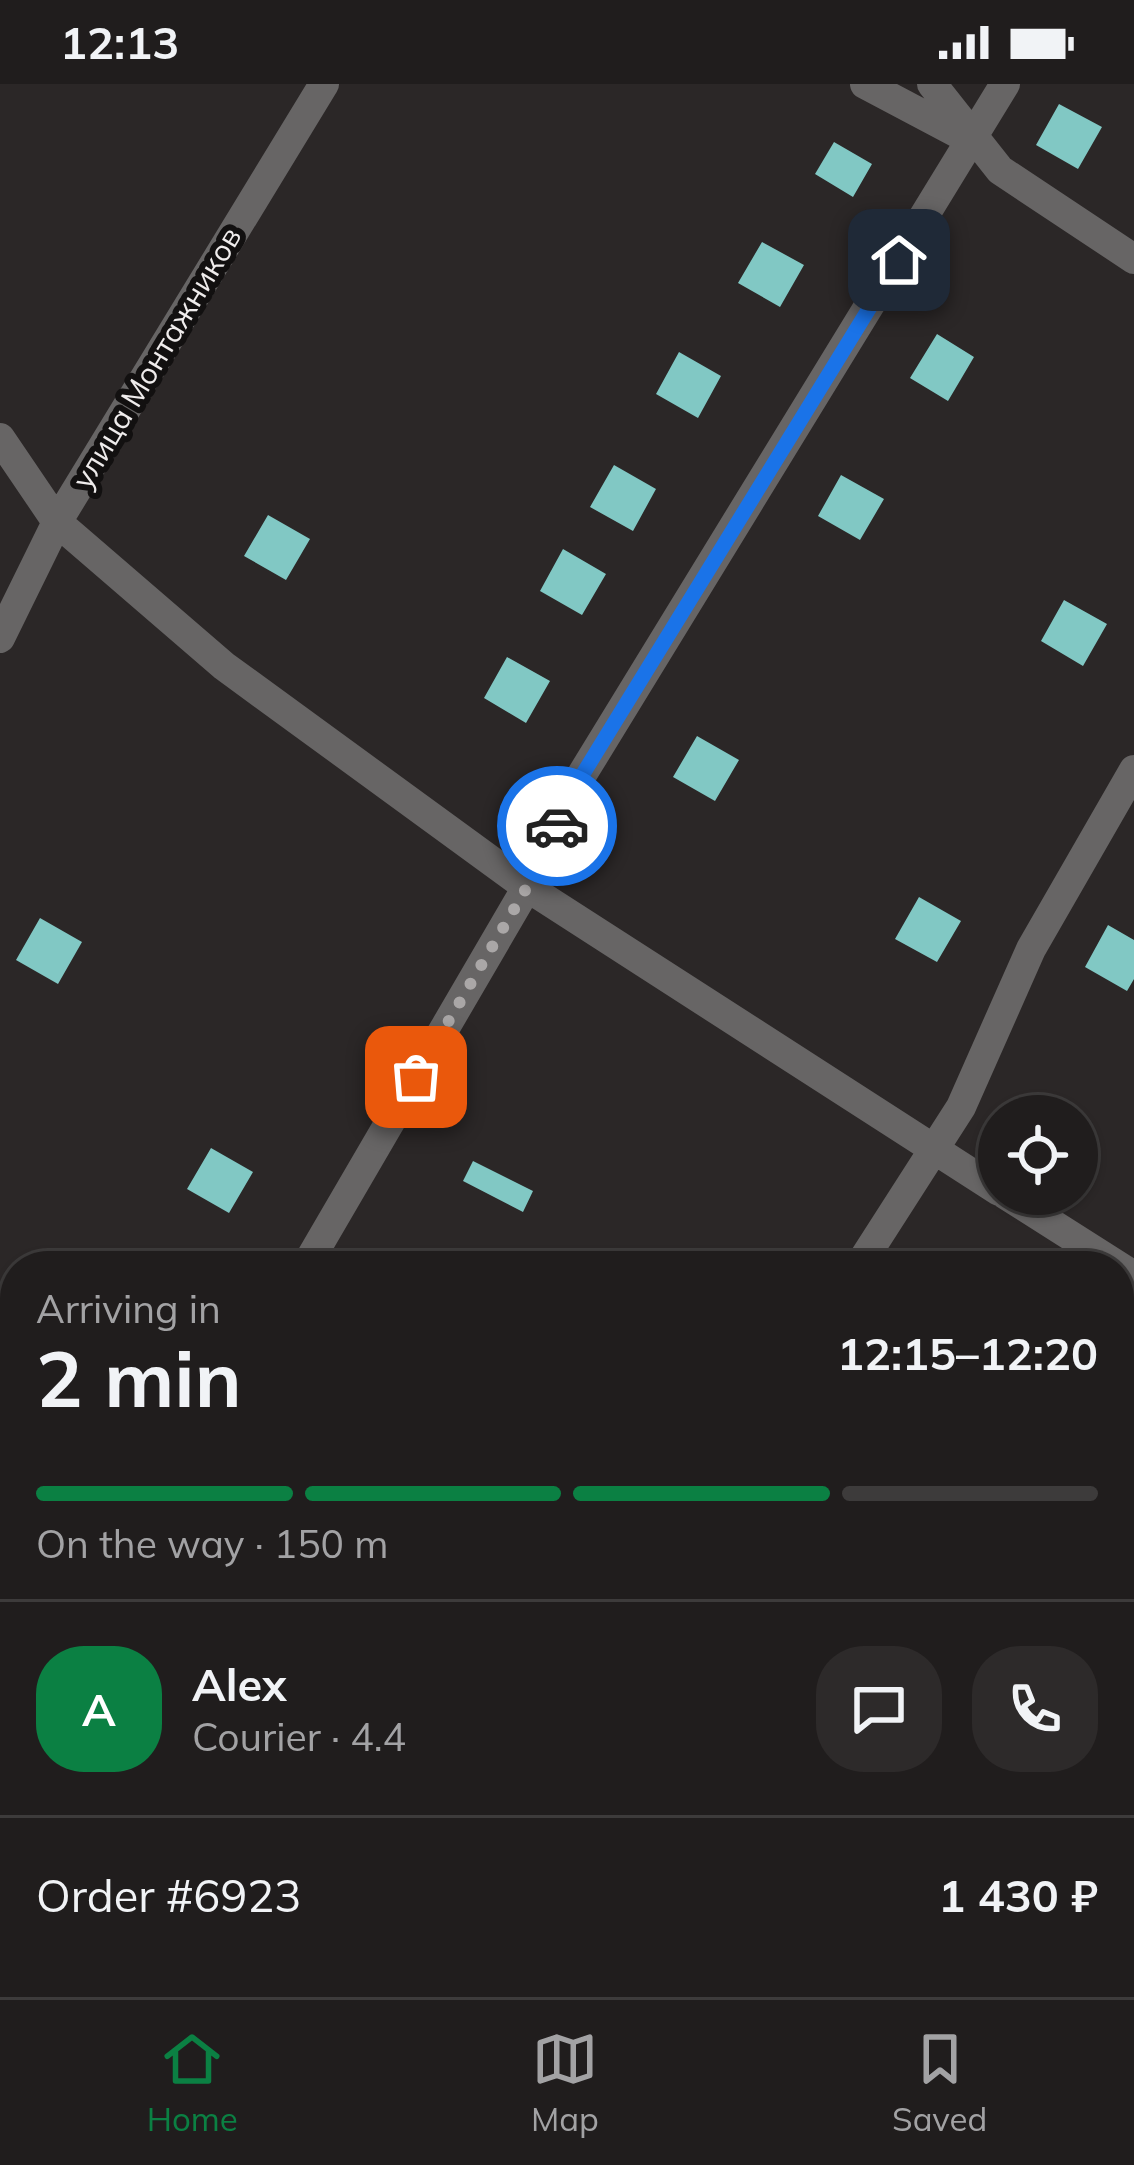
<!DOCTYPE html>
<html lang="en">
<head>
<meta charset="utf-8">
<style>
  :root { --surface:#201d1d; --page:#2d2a2a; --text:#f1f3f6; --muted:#a2a2a4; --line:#3d3b3b; --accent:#0b8043 }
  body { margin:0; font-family:Mulish,sans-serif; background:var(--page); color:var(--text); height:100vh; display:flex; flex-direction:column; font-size:45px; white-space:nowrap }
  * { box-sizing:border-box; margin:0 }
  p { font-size:39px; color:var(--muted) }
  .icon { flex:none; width:66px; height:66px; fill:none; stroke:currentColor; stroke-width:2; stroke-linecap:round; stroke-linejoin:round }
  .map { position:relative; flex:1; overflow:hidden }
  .panel { position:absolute; left:0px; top:1167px; width:1134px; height:747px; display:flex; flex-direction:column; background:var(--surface); border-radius:48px 48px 0 0; box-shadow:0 3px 9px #0004,0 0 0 3px var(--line) }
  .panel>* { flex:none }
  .buttons { position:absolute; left:978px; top:1011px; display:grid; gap:24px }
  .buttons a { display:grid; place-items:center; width:120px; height:120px; border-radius:50%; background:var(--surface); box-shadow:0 3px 9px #0004,0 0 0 3px var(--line); font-size:60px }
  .pin { position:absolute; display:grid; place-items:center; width:102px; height:102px; color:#fff; margin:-51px; border-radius:24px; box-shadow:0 6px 18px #0006 }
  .courier { position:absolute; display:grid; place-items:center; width:120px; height:120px; margin:-60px; border:9px solid #1a73e8; border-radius:50%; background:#fff; color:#222; box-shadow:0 3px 15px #0007 }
  .head em { font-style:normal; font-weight:700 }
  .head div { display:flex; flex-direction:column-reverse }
  .head { display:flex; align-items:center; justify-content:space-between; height:204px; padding:0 36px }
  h1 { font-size:78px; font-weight:700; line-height:90px }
  .bar { display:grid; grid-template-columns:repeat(4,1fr); gap:18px 12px; align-content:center; height:144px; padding:0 36px }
  .bar i { height:15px; border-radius:9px; background:var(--line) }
  .bar .active { background:var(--accent) }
  .bar p { grid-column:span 4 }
  .line { display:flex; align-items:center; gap:30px; padding:0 36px; border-top:3px solid var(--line) }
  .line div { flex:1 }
  .round { display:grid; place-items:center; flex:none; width:126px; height:126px; border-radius:48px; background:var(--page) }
  .status { display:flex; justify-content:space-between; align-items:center; height:84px; padding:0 60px; background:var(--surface); direction:ltr }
  .status svg { height:33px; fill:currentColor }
  .dock { display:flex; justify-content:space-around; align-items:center; height:168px; border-top:3px solid var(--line); background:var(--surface); font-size:33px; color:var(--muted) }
  .dock a { display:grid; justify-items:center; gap:6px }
  .dock .active { color:var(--accent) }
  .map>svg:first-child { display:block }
  .building { fill:#81c8c4 }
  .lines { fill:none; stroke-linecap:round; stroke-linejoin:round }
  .minor { stroke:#676565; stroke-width:30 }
  .done { stroke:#aaa7a7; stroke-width:12; stroke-dasharray:0 21.6 }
  .route { stroke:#1a73e8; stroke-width:15 }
  .labels { text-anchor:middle; stroke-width:12; stroke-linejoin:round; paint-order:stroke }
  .street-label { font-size:30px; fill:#efecec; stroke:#121010 }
</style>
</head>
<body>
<div class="status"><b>12:13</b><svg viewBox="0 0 49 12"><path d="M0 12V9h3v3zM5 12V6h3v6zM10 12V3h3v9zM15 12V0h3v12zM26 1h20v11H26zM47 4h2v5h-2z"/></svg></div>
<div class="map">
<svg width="1134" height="1913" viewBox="0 0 1134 1913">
  <rect width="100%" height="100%" fill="#2b2727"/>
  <path class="building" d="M1059,20l43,23 -24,42 -42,-24z
    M834,58l38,22 -19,33 -38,-23z
    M762,158l42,23 -24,42 -42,-24z
    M937,250l37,23 -26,44 -38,-23z
    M679,268l42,24 -23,42 -42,-24z
    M614,381l42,24 -23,42 -43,-24z
    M841,391l43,24 -24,41 -42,-24z
    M268,431l42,24 -24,41 -42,-24z
    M563,465l43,25 -24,41 -42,-24z
    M1064,516l43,24 -24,42 -42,-25z
    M507,573l43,24 -24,42 -42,-25z
    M697,652l42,24 -24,41 -42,-24z
    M919,813l42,24 -24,41 -42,-23z
    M40,834l42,24 -24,42 -42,-24z
    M1108,841l26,15v39l-7,12 -42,-24z
    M211,1064l42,24 -24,41 -42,-24z
    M473,1077l60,30 -10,21 -60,-31z
    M174,1165l30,17h-40z
    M1119,1780l15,9v21l-15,26z
    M621,1899h42l-9,14h-11z"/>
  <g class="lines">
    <path class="minor" d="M865,0l102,54
      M932,0l68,86 134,89
      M0,354l57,84 167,144 303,221 472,304
      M0,554l57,-116 267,-438
      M1005,1110l129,82
      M306,1182l221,-379 51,-106 427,-697
      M859,1182l102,-159 70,-158 103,-179
      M1119,1599l15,-25
      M0,1635l15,9
      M0,1702l15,-25
      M463,1899l31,14
      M931,1913l8,-14"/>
  </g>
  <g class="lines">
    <path class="done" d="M416,993l111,-190 30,-61"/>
    <path class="route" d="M557,742l21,-44 321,-522"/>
  </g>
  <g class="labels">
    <g class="street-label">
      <text transform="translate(157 274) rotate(-59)" y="10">улица Монтажников</text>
    </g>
  </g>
</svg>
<div class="buttons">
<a><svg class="icon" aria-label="locate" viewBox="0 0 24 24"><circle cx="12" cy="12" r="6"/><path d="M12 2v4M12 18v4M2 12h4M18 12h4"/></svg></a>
</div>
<div class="pin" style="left:416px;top:993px;background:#ea580c"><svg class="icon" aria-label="bag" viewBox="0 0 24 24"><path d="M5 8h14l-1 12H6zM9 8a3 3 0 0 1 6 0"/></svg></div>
<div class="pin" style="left:899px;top:176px;background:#1f2937"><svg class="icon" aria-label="home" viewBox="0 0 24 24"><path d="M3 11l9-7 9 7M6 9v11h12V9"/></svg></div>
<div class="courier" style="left:557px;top:742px"><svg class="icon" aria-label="car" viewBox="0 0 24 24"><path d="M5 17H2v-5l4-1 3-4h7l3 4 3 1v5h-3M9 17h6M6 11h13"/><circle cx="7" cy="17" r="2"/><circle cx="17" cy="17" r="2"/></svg></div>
<section class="panel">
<div class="head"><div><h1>2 min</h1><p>Arriving in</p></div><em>12:15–12:20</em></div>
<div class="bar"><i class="active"></i><i class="active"></i><i class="active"></i><i></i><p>On the way · 150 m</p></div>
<div class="line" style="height:216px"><b class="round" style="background:var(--accent);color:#fff">A</b><div><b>Alex</b><p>Courier · 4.4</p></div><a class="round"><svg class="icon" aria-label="chat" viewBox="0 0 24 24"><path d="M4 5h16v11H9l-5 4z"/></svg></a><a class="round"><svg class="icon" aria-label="phone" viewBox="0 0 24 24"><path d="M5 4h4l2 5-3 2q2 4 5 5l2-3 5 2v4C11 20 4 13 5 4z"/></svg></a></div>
<div class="line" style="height:156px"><div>Order #6923</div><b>1 430 ₽</b></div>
</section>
</div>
<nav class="dock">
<a class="active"><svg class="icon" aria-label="home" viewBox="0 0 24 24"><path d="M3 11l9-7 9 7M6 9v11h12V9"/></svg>Home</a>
<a><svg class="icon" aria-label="map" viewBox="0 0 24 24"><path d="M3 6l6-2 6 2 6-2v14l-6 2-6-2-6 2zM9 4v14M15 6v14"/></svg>Map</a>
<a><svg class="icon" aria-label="saved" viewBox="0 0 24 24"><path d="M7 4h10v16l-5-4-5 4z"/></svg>Saved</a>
</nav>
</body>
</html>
